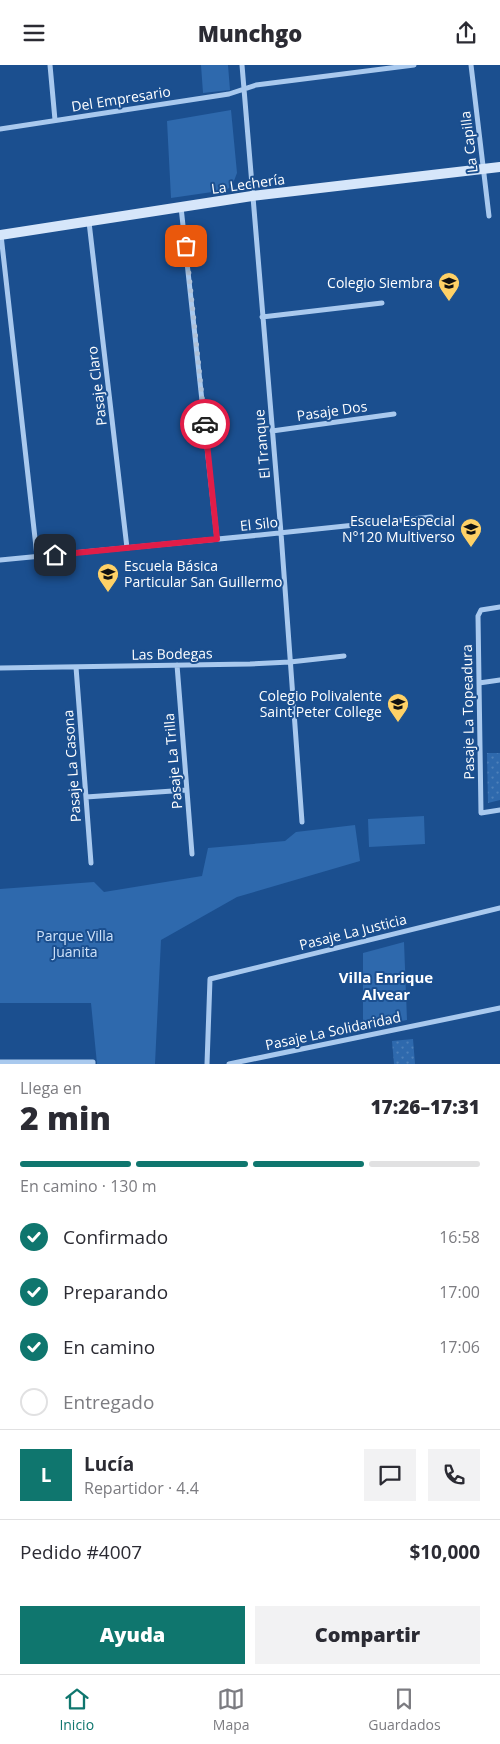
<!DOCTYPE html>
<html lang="es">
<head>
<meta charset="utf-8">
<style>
  :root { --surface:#fff; --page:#f2f2f3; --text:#2b2b33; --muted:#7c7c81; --line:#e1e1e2; --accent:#0f766e }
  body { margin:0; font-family:"Open Sans",sans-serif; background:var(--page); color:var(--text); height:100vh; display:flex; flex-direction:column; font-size:19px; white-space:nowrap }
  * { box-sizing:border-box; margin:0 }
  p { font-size:16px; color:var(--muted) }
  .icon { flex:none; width:28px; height:28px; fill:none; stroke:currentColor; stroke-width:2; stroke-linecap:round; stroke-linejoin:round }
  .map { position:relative; height:999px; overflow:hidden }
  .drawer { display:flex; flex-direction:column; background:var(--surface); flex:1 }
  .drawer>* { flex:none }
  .pin { position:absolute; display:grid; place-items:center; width:42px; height:42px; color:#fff; margin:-21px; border-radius:10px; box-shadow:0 2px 8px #0006 }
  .courier { position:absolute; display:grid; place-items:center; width:50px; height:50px; margin:-25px; border:4px solid #e11d48; border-radius:50%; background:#fff; color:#222; box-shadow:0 1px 6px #0007 }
  .head em { font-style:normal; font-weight:800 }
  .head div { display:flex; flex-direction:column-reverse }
  .head { display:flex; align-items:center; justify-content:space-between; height:85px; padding:0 20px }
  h1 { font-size:32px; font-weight:800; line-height:38px }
  .bar { display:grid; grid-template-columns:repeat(4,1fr); gap:8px 5px; align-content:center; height:60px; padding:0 20px }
  .bar i { height:6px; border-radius:4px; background:var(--line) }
  .bar .on { background:var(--accent) }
  .bar p { grid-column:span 4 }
  .line { display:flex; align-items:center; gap:12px; padding:0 20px; border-top:1px solid var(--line) }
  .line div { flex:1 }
  .round { display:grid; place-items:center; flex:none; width:52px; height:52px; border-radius:0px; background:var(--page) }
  ol { padding:0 20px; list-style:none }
  li { display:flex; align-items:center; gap:15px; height:55px }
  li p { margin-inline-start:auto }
  li .icon { padding:5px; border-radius:50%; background:var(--accent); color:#fff; stroke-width:4 }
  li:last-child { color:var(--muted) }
  li i { width:28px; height:28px; border:2px solid var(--line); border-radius:50% }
  .cta { display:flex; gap:10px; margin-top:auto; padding:10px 20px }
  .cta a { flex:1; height:58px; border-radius:0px; background:var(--accent); color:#fff; font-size:20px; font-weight:800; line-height:58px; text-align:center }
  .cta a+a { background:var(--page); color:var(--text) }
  header { display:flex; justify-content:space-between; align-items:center; height:65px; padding:0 20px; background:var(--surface); font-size:22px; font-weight:800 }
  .tabs { display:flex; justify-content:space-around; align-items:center; height:70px; border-top:1px solid var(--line); background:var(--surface); font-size:14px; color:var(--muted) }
  .tabs a { display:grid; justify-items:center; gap:2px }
  .tabs .on { color:var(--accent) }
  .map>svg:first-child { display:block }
  .grass { fill:url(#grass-dots) }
  .park { fill:#2e69ad }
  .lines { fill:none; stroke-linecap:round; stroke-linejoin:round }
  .street { stroke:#a9c9ee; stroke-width:5 }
  .secondary { stroke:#d6e6fa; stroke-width:10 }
  .done { stroke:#afc1d8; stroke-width:5; stroke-dasharray:0 9 }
  .route { stroke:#e11d48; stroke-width:6 }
  .labels { text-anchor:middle; stroke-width:4; stroke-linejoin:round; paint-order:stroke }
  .street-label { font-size:14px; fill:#fff; stroke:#1b4f8f }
  .poi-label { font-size:14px; fill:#fff; stroke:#1b4f8f; text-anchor:end }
  .park-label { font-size:14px; fill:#cfe3fa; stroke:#1b4f8f }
  .neighbourhood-label { font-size:15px; font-weight:bold; fill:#fff; stroke:#1b4f8f }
</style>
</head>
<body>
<header><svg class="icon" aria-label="menu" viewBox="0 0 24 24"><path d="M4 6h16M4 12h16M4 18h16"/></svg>Munchgo<svg class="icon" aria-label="share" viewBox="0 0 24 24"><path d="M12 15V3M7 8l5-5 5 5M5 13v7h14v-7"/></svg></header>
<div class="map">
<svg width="500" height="999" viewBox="0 0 500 999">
  <defs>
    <pattern id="grass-dots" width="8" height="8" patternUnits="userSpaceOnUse" patternTransform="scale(1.25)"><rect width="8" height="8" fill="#2e69ad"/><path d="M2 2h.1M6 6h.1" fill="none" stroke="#4d80b9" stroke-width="1.8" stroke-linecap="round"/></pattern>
  </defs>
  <rect width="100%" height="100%" fill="#1b4f8f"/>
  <path class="grass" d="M487,688h13v47l-12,3z
    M413,974l2,25h-21l-2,-23z"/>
  <path class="park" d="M201,0h27l2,25 -27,3z
    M231,45l6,63 -5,13 -6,4 -55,8 -4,-77z
    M424,751l1,28 -56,3 -1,-28z
    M355,760l5,36 -123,36 -76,43 -6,124h-58l-6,-61h-91v-114l94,-7 10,10 98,-16 6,-28 77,-7 11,-9z
    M404,877l3,78 -44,8v-75z"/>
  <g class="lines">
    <path class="street" d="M50,0l5,55
      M242,0l39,468 21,289
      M471,0l18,151
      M0,64l229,-35 27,-9 158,-20
      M181,142l36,332
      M89,157l38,326
      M1,170l36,321
      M262,252l120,-14
      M272,366l122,-17
      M0,495l260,-25 171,-18
      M500,542l-19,3 -3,6 3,197 19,-3
      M177,600l15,189
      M76,602l15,196
      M0,603l250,-4 40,-2 54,-6
      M479,618l21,-3
      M86,732l101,-7
      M0,997h93v2
      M207,999l3,-85 290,-71
      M229,999l271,-56"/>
    <path class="secondary" d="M0,170l252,-39 248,-29"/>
  </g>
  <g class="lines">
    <path class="done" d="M186,181l19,178"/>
    <path class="route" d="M55,490l162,-16 -12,-115"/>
  </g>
  <defs>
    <g id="school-pin" transform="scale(1.125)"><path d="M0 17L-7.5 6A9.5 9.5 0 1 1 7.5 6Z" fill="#ffd166" stroke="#1b4f8f"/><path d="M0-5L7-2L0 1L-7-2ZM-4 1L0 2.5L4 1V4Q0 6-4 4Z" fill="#111"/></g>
  </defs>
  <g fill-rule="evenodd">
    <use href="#school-pin" x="449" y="218"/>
    <use href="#school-pin" x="471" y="464"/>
    <use href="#school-pin" x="108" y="509"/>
    <use href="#school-pin" x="398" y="639"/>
  </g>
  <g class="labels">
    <g class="street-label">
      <text transform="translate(121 34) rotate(-9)" y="5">Del Empresario</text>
      <text transform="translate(469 77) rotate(-97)" y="5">La Capilla</text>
      <text transform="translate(248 119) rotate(-8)" y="5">La Lechería</text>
      <text transform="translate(97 321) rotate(-97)" y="5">Pasaje Claro</text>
      <text transform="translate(332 346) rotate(-8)" y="5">Pasaje Dos</text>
      <text transform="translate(262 379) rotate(-95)" y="5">El Tranque</text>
      <text transform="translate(259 459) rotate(-6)" y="5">El Silo</text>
      <text transform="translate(172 589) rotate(-1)" y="5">Las Bodegas</text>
      <text transform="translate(468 647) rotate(-91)" y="5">Pasaje La Topeadura</text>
      <text transform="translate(173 696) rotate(-95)" y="5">Pasaje La Trilla</text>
      <text transform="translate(72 701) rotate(-94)" y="5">Pasaje La Casona</text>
      <text transform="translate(353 867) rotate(-14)" y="5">Pasaje La Justicia</text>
      <text transform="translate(333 966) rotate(-12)" y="5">Pasaje La Solidaridad</text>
    </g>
    <g class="poi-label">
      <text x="433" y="223">Colegio Siembra</text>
      <text x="455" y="461">Escuela Especial<tspan x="455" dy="16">N°120 Multiverso</tspan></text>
      <text x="124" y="506" text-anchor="start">Escuela Básica<tspan x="124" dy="16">Particular San Guillermo</tspan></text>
      <text x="382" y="636">Colegio Polivalente<tspan x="382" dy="16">Saint Peter College</tspan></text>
    </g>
    <g class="park-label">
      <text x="75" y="876">Parque Villa<tspan x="75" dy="16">Juanita</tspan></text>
    </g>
    <g class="neighbourhood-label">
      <text x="386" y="918">Villa Enrique<tspan x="386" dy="17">Alvear</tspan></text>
    </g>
  </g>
</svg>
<div class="pin" style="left:186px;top:181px;background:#ea580c"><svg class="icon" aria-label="bag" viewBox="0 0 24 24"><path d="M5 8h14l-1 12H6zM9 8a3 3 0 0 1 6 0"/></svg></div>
<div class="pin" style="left:55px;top:490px;background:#1f2937"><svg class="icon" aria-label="home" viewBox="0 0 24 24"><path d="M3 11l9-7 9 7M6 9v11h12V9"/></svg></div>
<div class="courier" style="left:205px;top:359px"><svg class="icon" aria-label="car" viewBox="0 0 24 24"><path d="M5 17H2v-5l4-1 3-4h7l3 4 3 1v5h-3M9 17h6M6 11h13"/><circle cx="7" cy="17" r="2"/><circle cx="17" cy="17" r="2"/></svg></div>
</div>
<section class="drawer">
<div class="head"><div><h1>2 min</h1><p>Llega en</p></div><em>17:26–17:31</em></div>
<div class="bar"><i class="on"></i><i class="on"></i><i class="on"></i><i></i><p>En camino · 130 m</p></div>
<ol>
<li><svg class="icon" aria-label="check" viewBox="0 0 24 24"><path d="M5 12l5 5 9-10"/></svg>Confirmado<p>16:58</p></li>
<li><svg class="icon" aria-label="check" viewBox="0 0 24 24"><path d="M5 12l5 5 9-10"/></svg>Preparando<p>17:00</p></li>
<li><svg class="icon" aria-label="check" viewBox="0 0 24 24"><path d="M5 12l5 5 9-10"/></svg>En camino<p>17:06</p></li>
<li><i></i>Entregado</li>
</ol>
<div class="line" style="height:90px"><b class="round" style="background:var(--accent);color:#fff">L</b><div><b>Lucía</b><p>Repartidor · 4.4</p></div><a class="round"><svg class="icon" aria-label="chat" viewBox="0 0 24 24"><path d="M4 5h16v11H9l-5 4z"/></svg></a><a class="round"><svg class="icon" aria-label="phone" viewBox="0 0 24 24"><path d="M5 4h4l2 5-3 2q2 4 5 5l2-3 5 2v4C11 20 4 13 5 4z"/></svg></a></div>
<div class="line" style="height:65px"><div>Pedido #4007</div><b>$10,000</b></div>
<div class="cta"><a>Ayuda</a><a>Compartir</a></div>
</section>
<nav class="tabs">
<a class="on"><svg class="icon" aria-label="home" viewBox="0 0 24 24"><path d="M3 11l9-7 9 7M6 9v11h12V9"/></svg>Inicio</a>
<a><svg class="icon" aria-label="map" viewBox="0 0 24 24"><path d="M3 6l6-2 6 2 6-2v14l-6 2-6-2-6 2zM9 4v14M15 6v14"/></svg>Mapa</a>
<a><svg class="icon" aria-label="saved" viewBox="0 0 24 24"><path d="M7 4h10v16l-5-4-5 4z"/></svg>Guardados</a>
</nav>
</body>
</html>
